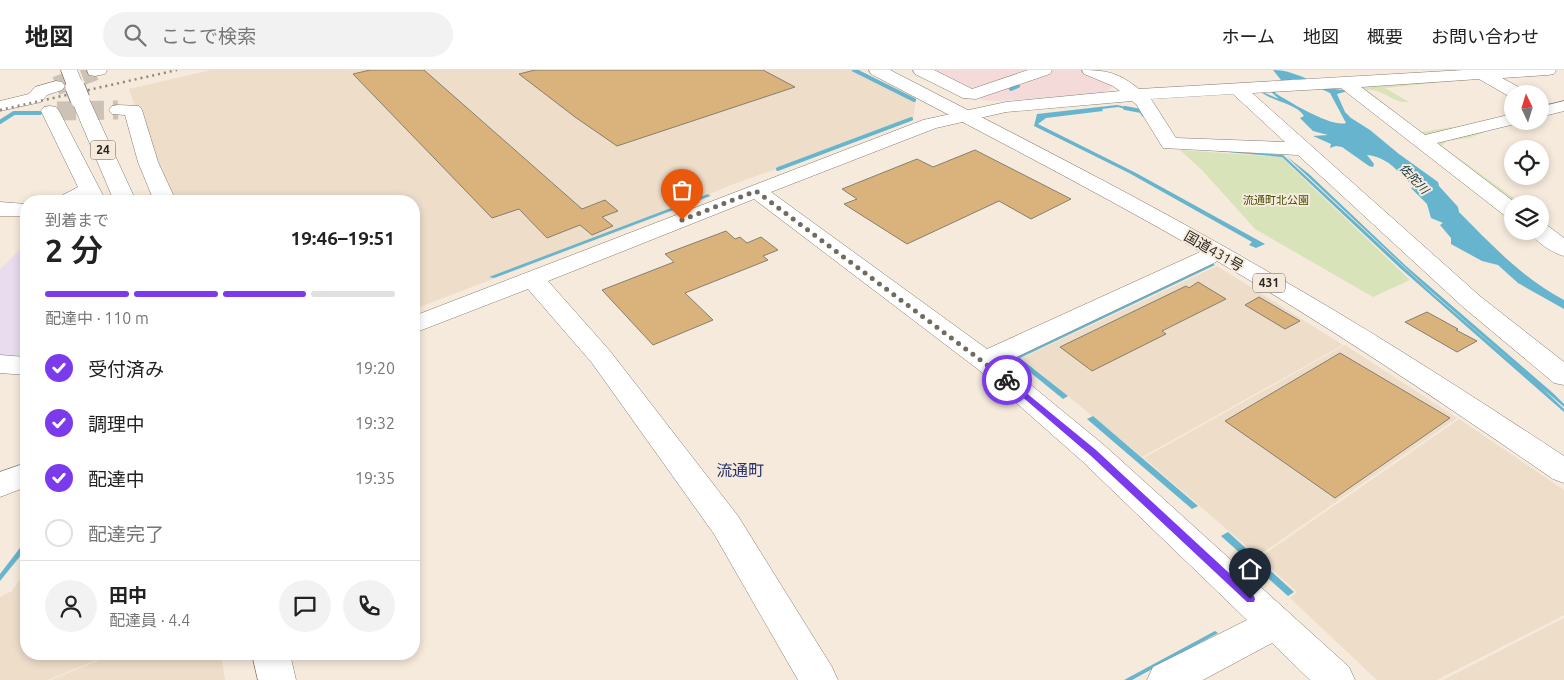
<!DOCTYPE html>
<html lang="ja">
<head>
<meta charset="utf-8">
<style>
  :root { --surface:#fff; --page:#f2f2f2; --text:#222; --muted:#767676; --line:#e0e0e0; --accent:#7c3aed }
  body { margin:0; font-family:Ubuntu,"Noto Sans JP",sans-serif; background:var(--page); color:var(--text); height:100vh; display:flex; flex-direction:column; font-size:19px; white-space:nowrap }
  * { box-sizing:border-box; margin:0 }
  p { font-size:16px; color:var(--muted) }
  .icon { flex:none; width:28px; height:28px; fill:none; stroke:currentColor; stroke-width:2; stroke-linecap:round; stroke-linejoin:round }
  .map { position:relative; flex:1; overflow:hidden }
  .panel { position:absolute; left:20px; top:125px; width:400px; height:465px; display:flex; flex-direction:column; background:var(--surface); border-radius:20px; box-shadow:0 2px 8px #0003 }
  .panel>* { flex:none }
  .needle { width:32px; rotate:356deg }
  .tools { position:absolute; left:1504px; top:15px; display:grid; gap:10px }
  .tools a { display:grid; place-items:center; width:45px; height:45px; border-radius:50%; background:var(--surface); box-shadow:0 2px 8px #0003; font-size:25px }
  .pin { position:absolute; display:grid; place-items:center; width:42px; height:42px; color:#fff; margin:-51px -21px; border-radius:50% 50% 50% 0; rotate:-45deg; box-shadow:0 0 5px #0007 }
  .pin .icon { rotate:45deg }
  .courier { position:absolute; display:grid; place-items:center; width:50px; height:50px; margin:-25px; border:4px solid #7c3aed; border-radius:50%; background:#fff; color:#222; box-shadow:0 1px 6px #0007 }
  .headline em { font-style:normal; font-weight:600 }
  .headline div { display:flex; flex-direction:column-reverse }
  .headline { display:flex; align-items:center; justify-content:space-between; height:85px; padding:0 25px }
  h1 { font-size:32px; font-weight:600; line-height:38px }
  .bar { display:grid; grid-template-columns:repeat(4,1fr); gap:8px 5px; align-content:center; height:60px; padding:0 25px }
  .bar i { height:6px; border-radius:4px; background:var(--line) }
  .bar .selected { background:var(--accent) }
  .bar p { grid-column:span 4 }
  .line { display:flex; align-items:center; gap:12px; padding:0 25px; border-top:1px solid var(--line) }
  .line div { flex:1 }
  .round { display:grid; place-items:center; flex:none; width:52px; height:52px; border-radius:26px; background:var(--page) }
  ol { padding:0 25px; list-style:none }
  li { display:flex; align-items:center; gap:15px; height:55px }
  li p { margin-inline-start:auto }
  li .icon { padding:5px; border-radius:50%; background:var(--accent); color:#fff; stroke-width:4 }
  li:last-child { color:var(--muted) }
  li i { width:28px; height:28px; border:2px solid var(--line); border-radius:50% }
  header { display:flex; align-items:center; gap:30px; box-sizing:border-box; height:70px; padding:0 25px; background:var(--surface); border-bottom:1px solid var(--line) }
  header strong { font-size:24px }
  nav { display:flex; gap:28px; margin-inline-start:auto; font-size:18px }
  .search { width:350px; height:45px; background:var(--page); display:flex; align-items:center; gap:12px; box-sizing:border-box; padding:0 18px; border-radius:28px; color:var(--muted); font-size:19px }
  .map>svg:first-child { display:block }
  .commercial { fill:#f5dada }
  .built { fill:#edddc9 }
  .education { fill:#eadcef }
  .green { fill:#d9e3ba }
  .water { fill:#67b4ce; fill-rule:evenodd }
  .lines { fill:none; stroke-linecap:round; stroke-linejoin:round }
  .stream { stroke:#67b4ce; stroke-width:4 }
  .building { fill:#d9b37b; stroke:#877e70 }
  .minor-tunnel { stroke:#ccc3b6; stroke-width:19; stroke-dasharray:19 9; stroke-linecap:butt }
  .minor-casing { stroke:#857b6e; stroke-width:1 }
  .major-casing { stroke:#857b6e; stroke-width:1 }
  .highway-casing { stroke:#857b6e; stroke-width:1 }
  .minor { fill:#fff; fill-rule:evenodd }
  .major { fill:#fff; fill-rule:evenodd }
  .highway { fill:#fff; fill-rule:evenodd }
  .rail { stroke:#90887e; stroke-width:2.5; stroke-dasharray:2 4; stroke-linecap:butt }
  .major-bridge-casing { stroke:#857b6e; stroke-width:21; stroke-linecap:butt }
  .major-bridge { stroke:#fff; stroke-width:19 }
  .route { fill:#7c3aed }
  .done { stroke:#716b62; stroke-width:5; stroke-dasharray:0 9 }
  .labels { text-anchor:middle; stroke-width:4; stroke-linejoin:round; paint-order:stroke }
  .far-park-label { font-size:11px; fill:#465209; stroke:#f5eadb }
  .shield { fill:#f5eadb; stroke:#676159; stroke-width:1 }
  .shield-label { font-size:12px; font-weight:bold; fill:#2a2621 }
  .far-water-label { font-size:12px; font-style:italic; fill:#0a303c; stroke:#f5eadb }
  .street-label { font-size:14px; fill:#2a2621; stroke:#f5eadb }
  .quarter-label { font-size:16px; fill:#2b336d; stroke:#f5eadb }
</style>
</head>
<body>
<header>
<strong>地図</strong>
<div class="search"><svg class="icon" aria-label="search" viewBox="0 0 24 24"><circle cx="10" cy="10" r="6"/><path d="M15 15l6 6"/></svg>ここで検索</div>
<nav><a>ホーム</a><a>地図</a><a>概要</a><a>お問い合わせ</a></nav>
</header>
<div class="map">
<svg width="1564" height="610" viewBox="0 0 1564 610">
  <rect width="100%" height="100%" fill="#f5eadb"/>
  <path class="commercial" d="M925,0h105l-55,21z
    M1054,0h30l25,12 3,6 -9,5 -105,8 -16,-1 -2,-2z"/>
  <path class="built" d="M211,0h648l57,28 -3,22 -135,50 -2,-1 -48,17 -18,8 2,2 -298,113v-108h-243l-12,-25 -30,-87z
    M1217,196l126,79 -201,112 -120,-99z
    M1345,275l112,73 -199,138 -114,-98z
    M1459,349l105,71v125l-127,65h-60l-87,-82 7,-6 -38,-34z
    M26,501v83h85l-63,26h-48v-83l12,-6z
    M1564,548v62h-121z
    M114,584h107l4,26h-174z"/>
  <path class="education" d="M22,178h4v110l-26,-2v-87z"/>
  <path class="green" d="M1485,8l-100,10 24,14c-15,3 -26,-14 -42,-12l54,42 31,-5 9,4 -32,7 -75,-51z
    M1483,58l2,4 -16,6 -23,3 -4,5 80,58h-10v3l-78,-59 -4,-7z
    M1180,80l101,7 129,123 -37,17 -118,-68 -53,-59z"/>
  <path class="water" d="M1273,0c27,0 47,20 73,20l2,1 -11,3 8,18 6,6 19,12 29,24 39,28 1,4 19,21 1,5c33,33 63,66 105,88v9l-46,-26 -20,-18 -16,-4 -31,-17v-6l-11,-13 3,-2 -12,-5 -4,-14 -16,-16 3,-1c-14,-12 -24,-30 -47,-32l7,9 -1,3 -4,-1 -27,-19 -6,-1 -6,2 1,-4 -18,-8 15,-1 -15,-4 -13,-13 4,-2c-8,-13 -32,-14 -44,-25l19,8 -9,-8 11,-11zM1294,9l8,1 28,13 16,30c-14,5 -58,-22 -71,-30l15,-13z
    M1117,35l14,3 2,3 -15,-4 -16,2 1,2 -57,7 -8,6 98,49 129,71 -9,4 -7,-3 3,-3 -123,-69 -95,-47 3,-12z
    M1181,78l102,7 150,139 108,93 23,22v3l-164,-144 -118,-111z
    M1286,86l23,18 97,92 148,128 10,10v3l-137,-119z
    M708,124l2,2 -216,82 -5,-1z
    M1210,192l5,3 -195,93 48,38 -5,3 -53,-43z
    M1093,346l105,90 -6,3 -105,-90z
    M1228,462l66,60 -6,4 -67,-60z
    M26,470v9l-26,32v-7z
    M1215,561l3,2 -86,47h-8z"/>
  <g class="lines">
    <path class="stream" d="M854,0l60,30
      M1011,19l7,-3
      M1540,33l11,3 13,-3
      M1125,38l16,3 3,4
      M0,52l14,-9h26
      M778,99l133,-50"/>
  </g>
  <path class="building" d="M370,0h54l158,139 23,-9 13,11 -16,6 11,9 -21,9 -12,-10 -33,13 -28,-29 -27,9 -139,-144z
    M535,0h228l32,17 -178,59 -42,-29 -56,-43z
    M975,80l96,49 -40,20 -32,-18 -92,43 -63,-40 13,-5 -15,-10 75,-30 16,8z
    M726,161l9,8 5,-2 7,6 14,-6 17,13 -15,6 5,4 -83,33 28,27 -60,25 -51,-55 72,-28 -9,-8z
    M1198,212l28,17 -64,32 4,3 -74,37 -32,-24 126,-61 3,2z
    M1259,227l41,24 -15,8 -40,-24z
    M1427,242l31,17 -2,1 21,11 -20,11 -52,-30z
    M1340,283l110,65 -115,80 -110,-77z"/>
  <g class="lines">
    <path class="minor-tunnel" d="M56,16l39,-15
      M57,41l61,-1"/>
    <g class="minor-casing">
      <path id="minor" d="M87,0h20l-2,4 -10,2 -6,-1z
        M913,0h21l38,19 56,-19h24l-2,4 -74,25 -13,-1 -48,-24z
        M1082,0c25,0 37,3 57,19l325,-19h92l-2,4 -6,1 -46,3 22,12 3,4h-15v4l-33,-19 -118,8 64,48 87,-21v7h8l-1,2 -82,20 80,61h-5v13l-8,-2 -163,-127 -89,5 229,204 83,65v23l-10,-2 -91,-76 -165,-152 -135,-7 -27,-44 -4,-3 -126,11 -70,16 -165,64 216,157 213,-97 8,-2 8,2 4,5 -4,5 -212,101 100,82 245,222 6,13h-45l-38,-37 -69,37h-56l6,-13 94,-47 -165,-159 -103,-91 -225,-171 -206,82 62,70 128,165 94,151 6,13h-40l-84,-146 -122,-171 -64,-74 -114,44v-17l509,-196 83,-18 114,-11 -7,-5 -29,-12zM1233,24l52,48 -109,-4 -25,-39z
        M56,11l6,1 3,4 -3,4 -15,5 -6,7 -41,9v-10l29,-7 6,-7z
        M1564,31v10l-24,6v-10z
        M118,35l21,1 3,4 16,52 18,39h-22l-16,-39 -13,-47 -13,-1 -3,-4 3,-4z
        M50,36l6,1 3,4 47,90h-48l3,-5 17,-9 -37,-76 3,-4z
        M0,132l26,2v12h-26z
        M1540,154l8,2 16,12v18c-12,-3 -28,-14 -35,-25h11z
        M0,285l26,2v18l-26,-2z
        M26,393v24l-26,10v-25z"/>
    </g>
    <g class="major-casing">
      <path id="major" d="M61,0h16l7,17 -3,4 -6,1 -6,-1z
        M80,24l6,1 3,4 47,102h-22l-43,-102 3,-4z
        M252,584h38l6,26h-38z"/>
    </g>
    <g class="highway-casing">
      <path id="highway" d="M869,0h21c128,66 257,131 382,204 100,57 196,119 292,182v27l-11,-4c-97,-67 -195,-133 -297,-195 -125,-75 -256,-142 -385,-210z"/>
    </g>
    <use href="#minor" class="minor"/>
    <use href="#major" class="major"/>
    <use href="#highway" class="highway"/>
    <path class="rail" d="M0,40l177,-40"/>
    <g class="major-bridge-casing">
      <path id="major-bridge" d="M75,17l5,12"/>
    </g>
    <use href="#major-bridge" class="major-bridge"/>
  </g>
  <path class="route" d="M1007,307l89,73 158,146 1,3 -1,3h-7l-157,-147 -85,-73 -2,-2z"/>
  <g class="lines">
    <path class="done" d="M682,150l74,-29 251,189"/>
  </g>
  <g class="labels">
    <g class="far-park-label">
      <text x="1276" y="134">流通町北公園</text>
    </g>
    <g class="shield">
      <rect x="90.5" y="70.5" width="25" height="19" rx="4"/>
      <rect x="1253" y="203.5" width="32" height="19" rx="4"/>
    </g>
    <g class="shield-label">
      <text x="103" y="84">24</text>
      <text x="1269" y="217">431</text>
    </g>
    <g class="far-water-label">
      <text transform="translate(1414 109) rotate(47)" y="4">佐陀川</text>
    </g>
    <g class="street-label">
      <text transform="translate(1214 181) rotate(30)" y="5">国道431号</text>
    </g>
    <g class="quarter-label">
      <text x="740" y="406">流通町</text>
    </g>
  </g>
</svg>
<div class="tools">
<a><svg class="needle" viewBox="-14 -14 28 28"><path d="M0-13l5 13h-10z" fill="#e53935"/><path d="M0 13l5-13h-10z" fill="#767676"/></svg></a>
<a><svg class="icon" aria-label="locate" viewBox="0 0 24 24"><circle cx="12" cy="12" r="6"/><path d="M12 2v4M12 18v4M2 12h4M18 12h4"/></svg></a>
<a><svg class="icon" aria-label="layers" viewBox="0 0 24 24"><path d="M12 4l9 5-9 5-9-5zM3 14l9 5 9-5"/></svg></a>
</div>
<div class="pin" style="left:682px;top:150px;background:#ea580c"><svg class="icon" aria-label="bag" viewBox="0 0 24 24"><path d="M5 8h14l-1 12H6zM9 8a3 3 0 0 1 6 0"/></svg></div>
<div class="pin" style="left:1250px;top:529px;background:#1f2937"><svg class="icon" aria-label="home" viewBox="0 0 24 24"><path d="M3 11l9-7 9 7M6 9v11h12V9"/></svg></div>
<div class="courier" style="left:1007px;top:310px"><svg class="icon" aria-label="bike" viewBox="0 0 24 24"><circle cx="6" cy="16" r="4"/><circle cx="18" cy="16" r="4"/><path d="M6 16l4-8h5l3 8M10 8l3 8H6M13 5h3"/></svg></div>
<section class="panel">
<div class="headline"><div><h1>2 分</h1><p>到着まで</p></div><em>19:46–19:51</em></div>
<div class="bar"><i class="selected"></i><i class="selected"></i><i class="selected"></i><i></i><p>配達中 · 110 m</p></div>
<ol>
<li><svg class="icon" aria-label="check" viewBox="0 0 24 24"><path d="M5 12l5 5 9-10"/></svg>受付済み<p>19:20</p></li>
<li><svg class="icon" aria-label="check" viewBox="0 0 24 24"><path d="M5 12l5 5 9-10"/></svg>調理中<p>19:32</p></li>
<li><svg class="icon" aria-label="check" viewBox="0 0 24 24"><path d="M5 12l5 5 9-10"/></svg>配達中<p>19:35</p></li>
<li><i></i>配達完了</li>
</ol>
<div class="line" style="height:90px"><a class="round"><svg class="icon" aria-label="person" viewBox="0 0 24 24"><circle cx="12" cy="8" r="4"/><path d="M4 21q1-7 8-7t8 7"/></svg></a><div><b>田中</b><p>配達員 · 4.4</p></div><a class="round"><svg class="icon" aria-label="chat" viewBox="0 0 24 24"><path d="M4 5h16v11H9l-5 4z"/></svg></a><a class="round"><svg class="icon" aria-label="phone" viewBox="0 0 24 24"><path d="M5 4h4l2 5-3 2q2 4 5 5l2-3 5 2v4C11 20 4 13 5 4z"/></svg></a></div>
</section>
</div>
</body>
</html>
